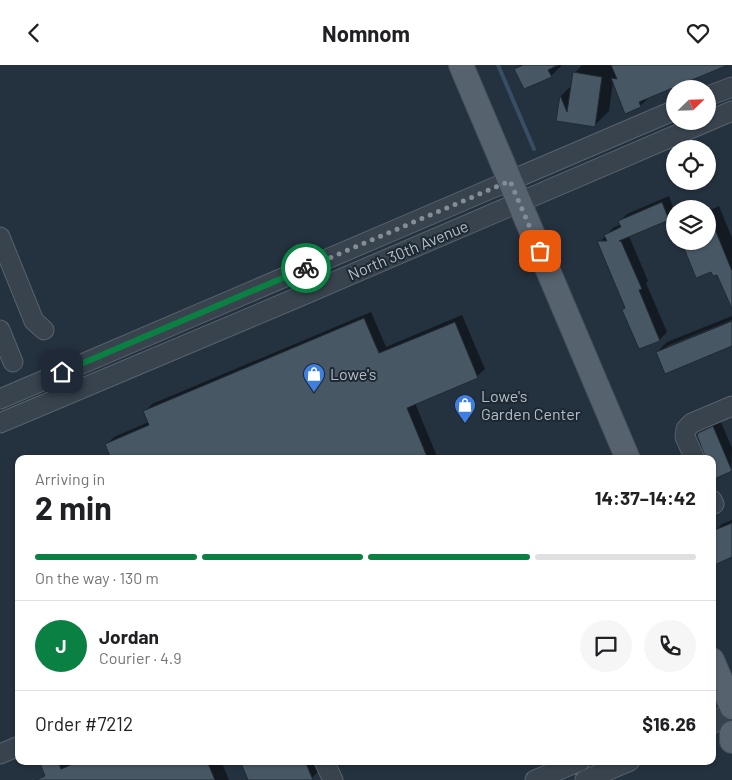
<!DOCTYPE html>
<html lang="en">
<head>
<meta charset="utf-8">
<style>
  :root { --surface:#fff; --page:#f6f6f6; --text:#202124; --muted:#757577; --line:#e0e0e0; --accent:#0b8043 }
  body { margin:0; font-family:Barlow,sans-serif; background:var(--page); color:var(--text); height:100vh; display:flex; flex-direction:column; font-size:19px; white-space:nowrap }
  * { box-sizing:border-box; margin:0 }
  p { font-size:16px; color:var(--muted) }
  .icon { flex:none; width:28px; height:28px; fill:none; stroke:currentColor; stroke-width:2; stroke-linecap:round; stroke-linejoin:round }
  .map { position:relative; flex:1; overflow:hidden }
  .sheet { position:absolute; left:15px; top:390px; width:701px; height:310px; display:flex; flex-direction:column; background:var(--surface); border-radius:10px; box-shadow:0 1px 4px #0004 }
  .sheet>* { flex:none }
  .needle { width:32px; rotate:67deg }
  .buttons { position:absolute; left:666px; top:15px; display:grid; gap:10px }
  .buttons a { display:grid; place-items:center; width:50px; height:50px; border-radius:50%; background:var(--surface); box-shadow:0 1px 4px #0004; font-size:25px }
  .pin { position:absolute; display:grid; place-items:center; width:42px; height:42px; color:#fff; margin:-21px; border-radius:10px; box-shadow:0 2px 8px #0006 }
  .courier { position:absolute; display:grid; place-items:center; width:50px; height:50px; margin:-25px; border:4px solid #0b8043; border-radius:50%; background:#fff; color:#222; box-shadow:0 1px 6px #0007 }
  .headline em { font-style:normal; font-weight:700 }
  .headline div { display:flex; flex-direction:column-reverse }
  .headline { display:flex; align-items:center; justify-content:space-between; height:85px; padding:0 20px }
  h1 { font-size:32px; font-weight:700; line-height:38px }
  .bar { display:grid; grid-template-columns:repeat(4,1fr); gap:8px 5px; align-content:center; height:60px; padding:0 20px }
  .bar i { height:6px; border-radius:4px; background:var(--line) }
  .bar .active { background:var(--accent) }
  .bar p { grid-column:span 4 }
  .line { display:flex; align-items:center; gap:12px; padding:0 20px; border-top:1px solid var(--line) }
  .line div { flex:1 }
  .round { display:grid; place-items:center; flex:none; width:52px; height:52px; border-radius:26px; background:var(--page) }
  header { display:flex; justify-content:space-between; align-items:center; height:65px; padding:0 20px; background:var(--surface); font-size:22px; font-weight:700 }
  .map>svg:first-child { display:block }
  .shadow { fill:#0007 }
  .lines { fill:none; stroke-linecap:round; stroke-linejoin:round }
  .stream { stroke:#374e65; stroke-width:4 }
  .building { fill:#475764; stroke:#1f2a35 }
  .minor-casing { stroke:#56616c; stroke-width:21 }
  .major-casing { stroke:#414c57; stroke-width:26 }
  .minor { stroke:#38434e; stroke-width:19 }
  .major { stroke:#56626e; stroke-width:24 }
  .done { stroke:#828d98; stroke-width:5; stroke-dasharray:0 9 }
  .route { stroke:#0b8043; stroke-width:6 }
  .labels { text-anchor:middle; stroke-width:4; stroke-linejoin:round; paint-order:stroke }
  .street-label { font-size:16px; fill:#b4bec9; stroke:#1d2833 }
  .poi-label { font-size:16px; fill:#b4bec9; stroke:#1d2833; text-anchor:start }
</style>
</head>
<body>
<header><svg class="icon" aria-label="back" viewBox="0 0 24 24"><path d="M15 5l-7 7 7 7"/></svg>Nomnom<svg class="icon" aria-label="heart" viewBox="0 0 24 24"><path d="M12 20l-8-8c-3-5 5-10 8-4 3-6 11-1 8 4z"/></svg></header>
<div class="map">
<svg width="732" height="715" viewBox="0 0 732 715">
  <rect width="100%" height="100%" fill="#24313e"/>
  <path class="shadow" d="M520,0h42l-11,11 -35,-7z
    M582,0h143l-74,31 -11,10 -27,-25 -4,30 -15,15 -36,-6 3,-24 12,-12 2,-11z
    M669,131l6,17 -6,6 -40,17 19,45 -2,2 21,49 -7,7 -20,9 -14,-40 -27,-65 14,-15 8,-4 -1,-3 7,-7z
    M719,141l13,32v68l-24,-65v-30z
    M371,247l15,35 76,-32 23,54 -8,7 -62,27 23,56h-326l-6,-14 8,-8 35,-15 -4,-11 7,-7z
    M732,251v4l-65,26v3l65,-27v23l-75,7 10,-10z
    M720,355l12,28 -1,22 -19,-11 -14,-24 7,-8z
    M732,455v36l-17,-25 7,-7z
    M40,696h181l8,19h-181z
    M244,696h74l3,7 -9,10 -5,2h-58z"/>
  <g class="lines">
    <path class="stream" d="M498,0l36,84"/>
  </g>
  <path class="building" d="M523,0h35l-10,5 4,7 -28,12 -10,-20z
    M611,0h117l-89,37 2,5 -16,7 -14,-36 6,1z
    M573,7l29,5 -7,50 -39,-6 4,-26 7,17z
    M662,137l7,18 -50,21h2l21,48 -3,1 21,51 -21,8 -17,-39 3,-2 -28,-67h10l-3,-6 17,-8 -3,-6z
    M708,147l24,59v38l-15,-34 -4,1 -2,-4 -15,6 -15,-37h27z
    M364,253l15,35 76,-31 23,56 -71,30 21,51h-317l-6,-15 44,-19 -6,-14z
    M732,256v25l-67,28 -9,-22z
    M713,361l19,45 -20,9v-21h-6l-9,-24 1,-2z
    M732,458v34l-20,9v-35z
    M39,696h19l3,8 19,-8h127l8,19h-179l9,-4z
    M240,696h65l8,19h-65z"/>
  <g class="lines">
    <g class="minor-casing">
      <path id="minor" d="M708,31l24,-9
        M0,172l34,84 10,9
        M0,265l13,32
        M0,334l675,-289
        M0,358l294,-124 438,-188
        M695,394l-10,-22 1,-8 6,-6 40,-17
        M712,435l2,4
        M712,659l20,-14
        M0,689l19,-8
        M324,696l9,19
        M535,715l45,-19
        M585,715l45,-19"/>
    </g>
    <g class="major-casing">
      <path id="major" d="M461,0l167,394
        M712,595l20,47
        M732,668v8"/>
    </g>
    <use href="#minor" class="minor"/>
    <use href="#major" class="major"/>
  </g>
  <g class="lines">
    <path class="done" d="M306,203l204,-87 30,70"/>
    <path class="route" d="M62,307l244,-104"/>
  </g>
  <defs>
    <g id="shop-pin" transform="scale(1.125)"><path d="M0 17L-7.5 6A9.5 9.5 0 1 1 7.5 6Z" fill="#3f7fe0" stroke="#1d2833"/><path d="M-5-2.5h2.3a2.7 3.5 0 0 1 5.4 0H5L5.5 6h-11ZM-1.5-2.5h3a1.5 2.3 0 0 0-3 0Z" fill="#fff"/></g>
  </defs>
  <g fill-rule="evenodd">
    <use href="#shop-pin" x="314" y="309"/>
    <use href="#shop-pin" x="465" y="340"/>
  </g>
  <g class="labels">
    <g class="street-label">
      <text transform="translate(408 185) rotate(-23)" y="6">North 30th Avenue</text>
    </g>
    <g class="poi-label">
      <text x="330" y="315">Lowe's</text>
      <text x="481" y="337">Lowe's<tspan x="481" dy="18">Garden Center</tspan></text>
    </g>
  </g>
</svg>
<div class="buttons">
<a><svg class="needle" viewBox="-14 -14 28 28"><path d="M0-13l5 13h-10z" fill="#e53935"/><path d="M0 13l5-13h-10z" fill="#757577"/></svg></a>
<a><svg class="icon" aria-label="locate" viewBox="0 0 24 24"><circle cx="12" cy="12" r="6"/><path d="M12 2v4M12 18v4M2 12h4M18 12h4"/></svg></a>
<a><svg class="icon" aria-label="layers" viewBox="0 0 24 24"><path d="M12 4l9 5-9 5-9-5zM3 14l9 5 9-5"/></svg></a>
</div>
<div class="pin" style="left:540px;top:186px;background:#ea580c"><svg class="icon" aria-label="bag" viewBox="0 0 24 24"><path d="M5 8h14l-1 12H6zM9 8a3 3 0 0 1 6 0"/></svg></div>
<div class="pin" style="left:62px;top:307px;background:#1f2937"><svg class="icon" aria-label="home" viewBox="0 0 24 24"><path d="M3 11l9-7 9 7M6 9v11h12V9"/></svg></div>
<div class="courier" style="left:306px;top:203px"><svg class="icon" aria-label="bike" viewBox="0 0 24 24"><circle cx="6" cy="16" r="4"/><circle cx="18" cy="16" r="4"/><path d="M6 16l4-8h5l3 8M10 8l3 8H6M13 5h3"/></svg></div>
<section class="sheet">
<div class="headline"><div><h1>2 min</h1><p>Arriving in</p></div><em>14:37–14:42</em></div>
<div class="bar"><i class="active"></i><i class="active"></i><i class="active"></i><i></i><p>On the way · 130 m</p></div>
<div class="line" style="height:90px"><b class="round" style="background:var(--accent);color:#fff">J</b><div><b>Jordan</b><p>Courier · 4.9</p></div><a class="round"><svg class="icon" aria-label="chat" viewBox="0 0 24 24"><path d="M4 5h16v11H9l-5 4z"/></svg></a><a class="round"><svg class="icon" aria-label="phone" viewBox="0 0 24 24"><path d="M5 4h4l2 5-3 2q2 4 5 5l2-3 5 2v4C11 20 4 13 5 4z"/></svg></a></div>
<div class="line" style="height:65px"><div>Order #7212</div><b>$16.26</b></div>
</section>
</div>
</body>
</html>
